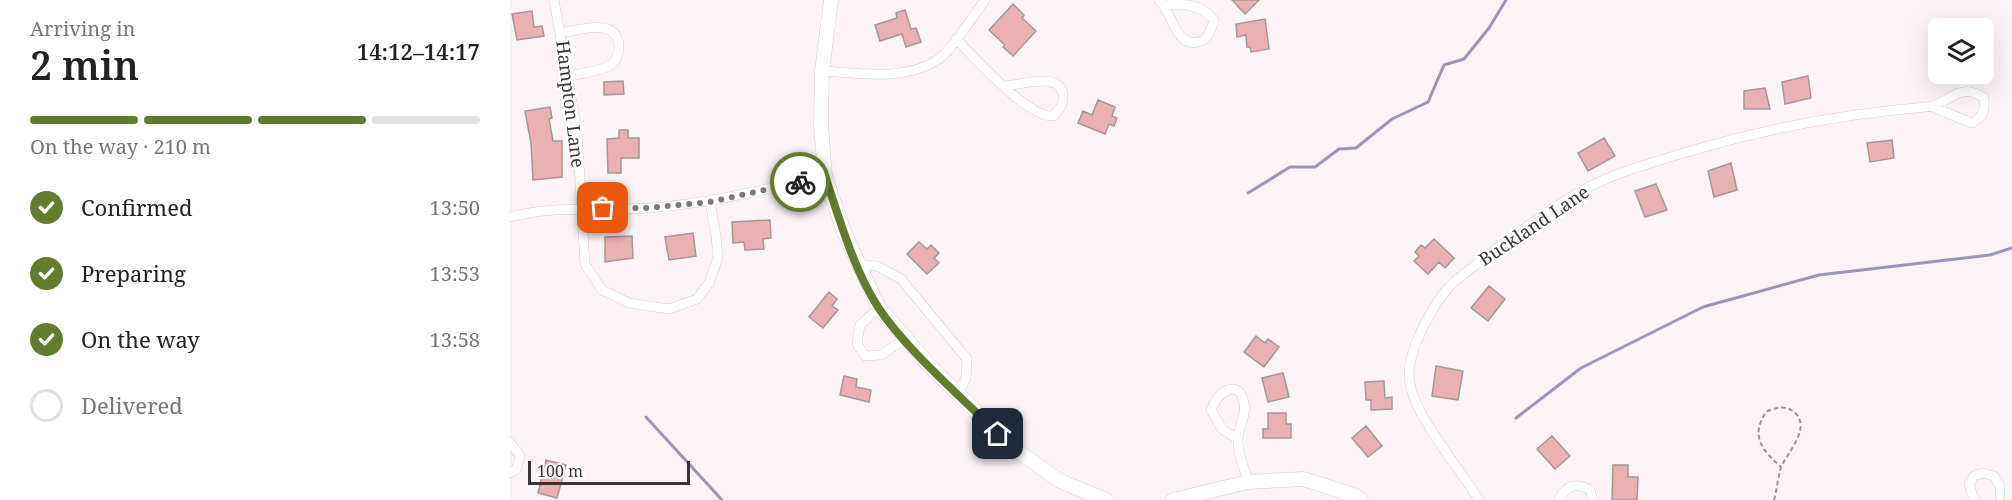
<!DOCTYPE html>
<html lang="en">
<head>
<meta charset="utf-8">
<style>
  :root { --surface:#fff; --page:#f6f6f6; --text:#222; --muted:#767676; --line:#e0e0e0; --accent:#637b2d }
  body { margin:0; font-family:"Noto Serif",serif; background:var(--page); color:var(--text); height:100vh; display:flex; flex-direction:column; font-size:22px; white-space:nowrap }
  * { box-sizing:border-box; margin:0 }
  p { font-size:20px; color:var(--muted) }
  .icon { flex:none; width:33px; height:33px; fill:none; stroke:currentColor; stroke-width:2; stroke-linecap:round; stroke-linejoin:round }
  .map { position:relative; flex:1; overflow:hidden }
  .side { display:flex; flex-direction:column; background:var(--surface); width:510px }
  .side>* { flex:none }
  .fabs { position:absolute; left:1418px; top:18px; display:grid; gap:12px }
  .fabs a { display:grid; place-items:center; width:66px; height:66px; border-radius:9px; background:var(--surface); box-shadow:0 6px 24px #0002; font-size:30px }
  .scale { position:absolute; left:18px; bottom:15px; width:162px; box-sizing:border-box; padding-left:6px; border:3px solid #383537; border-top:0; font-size:16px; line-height:21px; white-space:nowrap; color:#383537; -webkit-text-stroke:4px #fff; paint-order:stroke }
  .pin { position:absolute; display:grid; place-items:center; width:51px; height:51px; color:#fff; margin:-26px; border-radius:12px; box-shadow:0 3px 9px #0006 }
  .courier { position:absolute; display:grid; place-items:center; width:60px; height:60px; margin:-30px; border:4px solid #637b2d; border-radius:50%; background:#fff; color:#222; box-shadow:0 2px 8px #0007 }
  .summary em { font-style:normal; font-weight:600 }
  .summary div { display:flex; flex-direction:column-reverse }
  .summary { display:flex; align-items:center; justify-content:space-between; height:102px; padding:0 30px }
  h1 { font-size:39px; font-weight:600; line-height:45px }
  .bar { display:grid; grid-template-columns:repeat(4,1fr); gap:9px 6px; align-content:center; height:72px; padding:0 30px }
  .bar i { height:8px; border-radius:4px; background:var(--line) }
  .bar .active { background:var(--accent) }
  .bar p { grid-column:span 4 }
  ol { padding:0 30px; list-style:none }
  li { display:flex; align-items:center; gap:18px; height:66px }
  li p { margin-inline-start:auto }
  li .icon { padding:6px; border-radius:50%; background:var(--accent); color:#fff; stroke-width:4 }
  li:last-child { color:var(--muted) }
  li i { width:33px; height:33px; border:3px solid var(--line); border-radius:50% }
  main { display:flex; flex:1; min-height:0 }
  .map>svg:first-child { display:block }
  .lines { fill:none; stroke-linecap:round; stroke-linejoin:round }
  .stream { stroke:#9b95b8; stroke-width:3 }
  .building { fill:#ebb0b4; stroke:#a19899; stroke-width:1.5 }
  .street-casing { stroke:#d4ccd0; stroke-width:10 }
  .secondary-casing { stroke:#d4ccd0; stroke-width:15 }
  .path { stroke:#999396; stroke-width:2; stroke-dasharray:4.5 3; stroke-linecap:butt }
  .street { stroke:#fff; stroke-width:9 }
  .secondary { stroke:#fff; stroke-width:14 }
  .done { stroke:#7d787a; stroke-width:6; stroke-dasharray:0 10.8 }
  .route { stroke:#637b2d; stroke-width:8 }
  .labels { text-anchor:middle; stroke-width:5; stroke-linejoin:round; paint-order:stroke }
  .street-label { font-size:18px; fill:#383537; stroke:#fff }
</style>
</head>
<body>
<main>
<section class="side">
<div class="summary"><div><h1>2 min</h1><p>Arriving in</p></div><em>14:12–14:17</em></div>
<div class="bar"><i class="active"></i><i class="active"></i><i class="active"></i><i></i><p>On the way · 210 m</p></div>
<ol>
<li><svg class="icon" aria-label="check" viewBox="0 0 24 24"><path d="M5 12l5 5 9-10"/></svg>Confirmed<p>13:50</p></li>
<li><svg class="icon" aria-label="check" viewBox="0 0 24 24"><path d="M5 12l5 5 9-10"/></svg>Preparing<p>13:53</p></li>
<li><svg class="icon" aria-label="check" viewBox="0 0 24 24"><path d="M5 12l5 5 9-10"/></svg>On the way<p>13:58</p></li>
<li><i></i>Delivered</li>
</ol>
</section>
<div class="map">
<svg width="1502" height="500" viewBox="0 0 1502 500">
  <rect width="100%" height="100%" fill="#fcf3f7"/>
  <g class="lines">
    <path class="stream" d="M738,193l42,-26h25l24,-18 17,-1 36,-29 36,-17 16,-37 20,-6 25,-31 17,-28
      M136,417l76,83
      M1006,418l65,-50 122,-61 116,-32 171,-20 22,-7"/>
  </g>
  <path class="building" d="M722,0h27l-14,14z
    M503,4l11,11 -2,3 14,13 -23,25 -10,-9 2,-2 -16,-15z
    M395,10l6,19 5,-1 5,14 -15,5 -4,-13 -22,7 -5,-16 22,-7 -1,-5z
    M22,11l2,16 8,-1 2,10 -27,4 -5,-26z
    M755,19l4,30 -18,3 -1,-5h-3l-1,-12 -9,2 -1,-13z
    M1298,76l3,22 -26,6 -3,-22z
    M113,81l1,13 -20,1v-13z
    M1255,88l5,21h-26v-18z
    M588,100l17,7 -3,9 5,2 -3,8 -5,-2 -4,10 -27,-11 5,-12 9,4z
    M40,107l2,11 -3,1 4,22h9v36l-29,3 -2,-37 -6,-32z
    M109,130h9v8h11v20h-18v15h-13l-1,-34 12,-1z
    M1094,138l11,18 -27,15 -10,-18z
    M1382,140l2,18 -24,4 -3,-19z
    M1221,163l6,27 -23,7 -6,-26z
    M1146,184l11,26 -22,7 -10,-26z
    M260,220l1,18 -8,1 1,10 -19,1 -1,-8 -11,1 -1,-21z
    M183,233l3,23 -27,4 -4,-23z
    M122,236l1,22 -28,4v-25z
    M924,239l20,19 -9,10 -6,-6 -11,12 -14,-13 5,-5 -4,-4 6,-7 4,3z
    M409,242l8,7 4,-4 8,8 -5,5 5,5 -12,11 -20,-20z
    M979,286l16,13 -17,22 -17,-13z
    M319,292l8,7 -5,7 6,4 -15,18 -14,-11z
    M746,336l9,7 3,-4 11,8 -15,20 -20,-15z
    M926,366l27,5 -5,29 -26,-4z
    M773,373l6,24 -21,5 -6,-24z
    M334,376l13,3 -1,8 15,3 -2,12 -29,-7z
    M874,381l1,17 7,-1v12l-21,1v-10h-5l-1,-18z
    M758,413h18v11h5v14h-28v-9h5z
    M856,426l16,20 -14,11 -16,-19z
    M1042,436l18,20 -15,13 -18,-20z
    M36,460l20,5 -9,33 -19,-5z
    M1103,465h15v12h10l-1,23h-25z"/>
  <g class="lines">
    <g class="street-casing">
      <path id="street" d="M44,0l23,130 8,134 17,26 27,13 40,6 28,-10 12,-16 9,-25 -2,-22 -6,-34
        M649,0c13,11 16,48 40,42 10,-3 12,-13 15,-22 -13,-16 -31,-17 -50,-15
        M51,33c18,-3 56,-16 58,13 0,8 -3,16 -10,20 -11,6 -28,7 -40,10
        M446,39c19,19 72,79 97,77 6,-6 11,-12 10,-21 -3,-24 -41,-10 -58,-9
        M312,71c36,2 81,10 114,-10 15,-9 37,-45 49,-61
        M0,217c45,-12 92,-6 138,-9 60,-4 118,-19 177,-32
        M348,265l19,1 24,13 66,80 -1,19 -8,16
        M369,308l-19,17 -3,19 8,12 16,-1 23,-16
        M728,439l-16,-10 -11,-19c6,-18 28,-33 33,-7 3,12 -6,25 -6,37 -1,13 7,29 10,42
        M0,442l10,14 -4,14 -6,3
        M969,500c-19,-32 -70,-89 -70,-125 0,-27 24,-71 42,-90 10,-10 24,-19 35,-28 34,-26 68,-52 105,-71 27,-14 57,-22 86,-31 81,-25 164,-41 249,-48 24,-2 32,-27 58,-9 1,13 0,18 -12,25l-42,-17
        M1049,500c7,-15 17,-18 31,-10l3,10
        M1464,500l-5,-16 5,-8 9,-3 11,3 6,10v14"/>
    </g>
    <g class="secondary-casing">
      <path id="secondary" d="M321,0l-9,71 -1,54 4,51 19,56 35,76 52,59 81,80 48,34 46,19
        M663,500l75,-18 55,-3 51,16 7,5"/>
    </g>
    <path class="path" d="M1264,500c3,-11 4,-23 7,-33 7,-15 32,-41 12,-56 -9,-6 -19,-3 -27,1 -16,24 -4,38 15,55"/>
    <use href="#street" class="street"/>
    <use href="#secondary" class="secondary"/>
  </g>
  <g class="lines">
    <path class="done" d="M93,208h43l64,-6 90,-20"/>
    <path class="route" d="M290,182l25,-6c15,44 28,92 53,131 28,43 84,90 120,127"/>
  </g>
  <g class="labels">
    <g class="street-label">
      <text transform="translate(60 104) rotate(83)" y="6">Hampton Lane</text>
      <text transform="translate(1024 226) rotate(-34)" y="6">Buckland Lane</text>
    </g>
  </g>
</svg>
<div class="fabs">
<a><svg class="icon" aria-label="layers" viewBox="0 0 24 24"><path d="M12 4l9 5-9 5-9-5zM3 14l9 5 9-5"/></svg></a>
</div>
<div class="scale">100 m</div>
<div class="pin" style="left:93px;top:208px;background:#ea580c"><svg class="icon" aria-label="bag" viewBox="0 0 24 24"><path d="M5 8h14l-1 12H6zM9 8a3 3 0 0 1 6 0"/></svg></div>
<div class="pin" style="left:488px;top:434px;background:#1f2937"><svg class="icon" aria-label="home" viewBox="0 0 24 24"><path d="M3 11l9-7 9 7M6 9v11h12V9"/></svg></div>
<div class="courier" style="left:290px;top:182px"><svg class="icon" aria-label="bike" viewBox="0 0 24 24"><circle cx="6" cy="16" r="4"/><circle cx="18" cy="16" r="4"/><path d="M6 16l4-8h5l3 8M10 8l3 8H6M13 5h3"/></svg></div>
</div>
</main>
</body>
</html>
